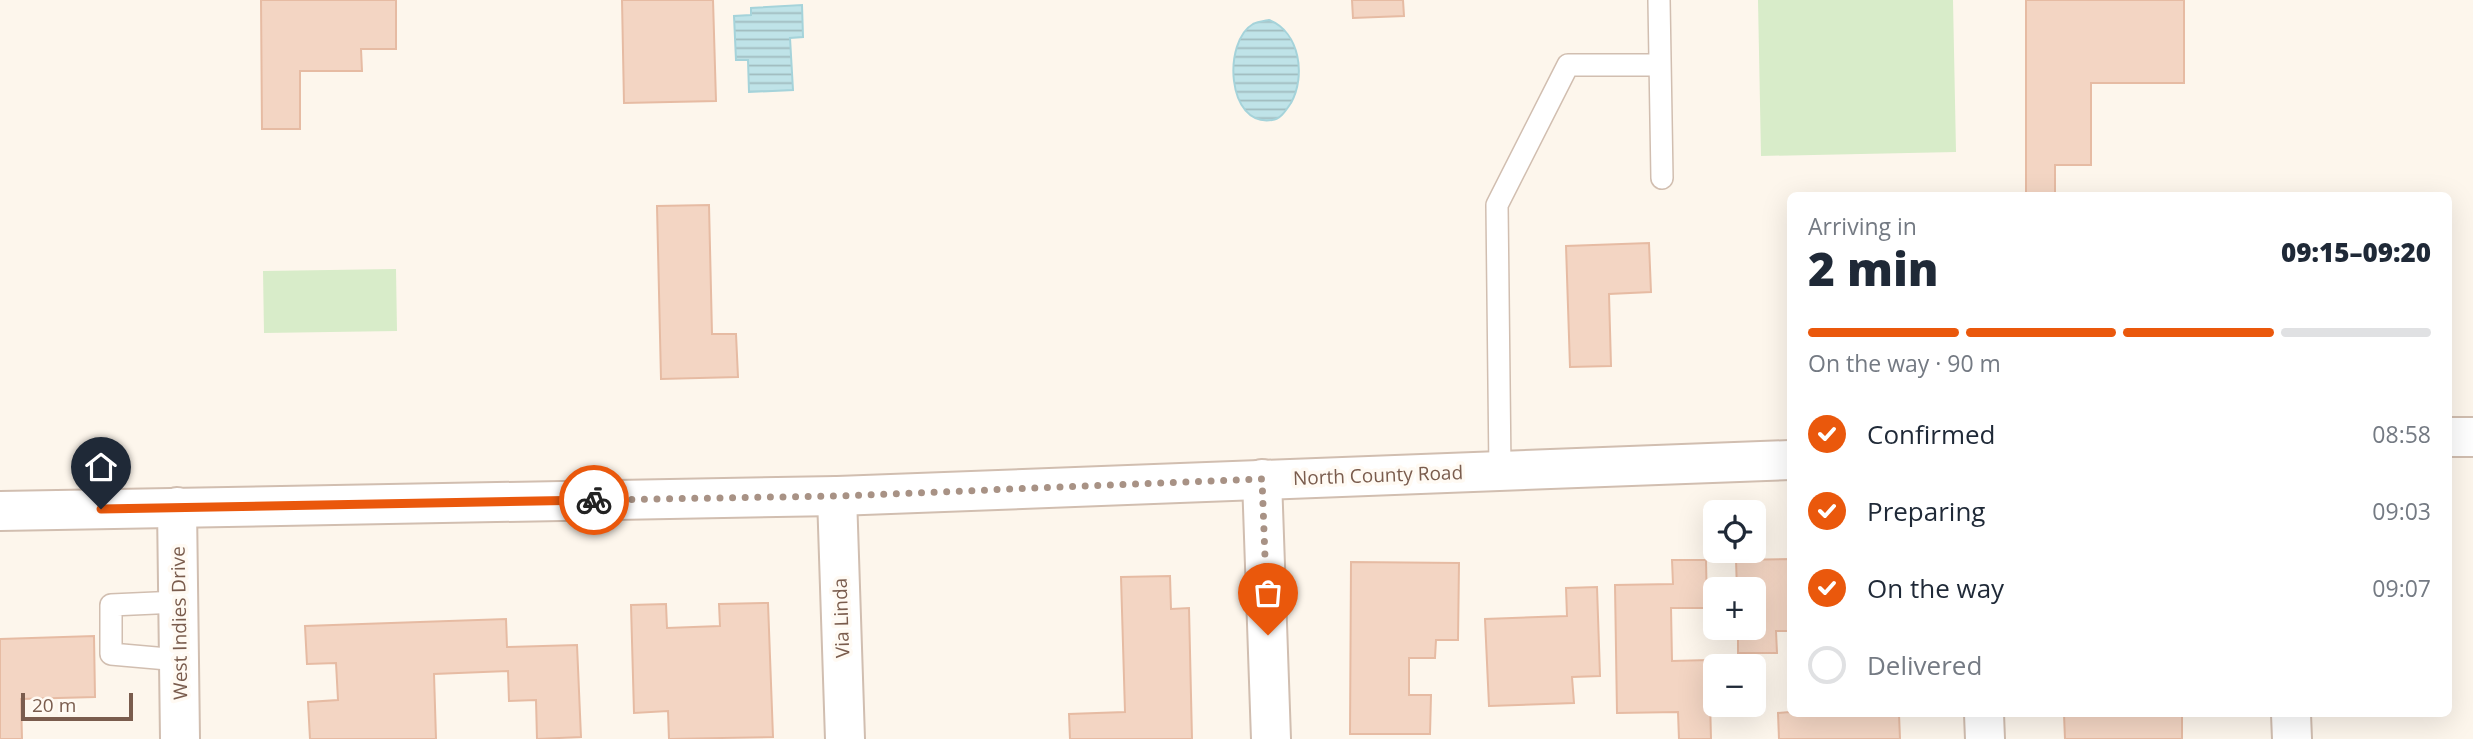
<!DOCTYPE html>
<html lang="en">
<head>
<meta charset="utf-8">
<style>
  :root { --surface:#fff; --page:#f6f6f7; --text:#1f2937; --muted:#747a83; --line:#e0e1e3; --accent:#ea580c }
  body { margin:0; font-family:"Open Sans",sans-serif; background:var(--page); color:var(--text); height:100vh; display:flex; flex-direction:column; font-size:26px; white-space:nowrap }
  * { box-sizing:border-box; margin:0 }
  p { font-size:23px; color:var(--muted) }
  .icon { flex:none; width:38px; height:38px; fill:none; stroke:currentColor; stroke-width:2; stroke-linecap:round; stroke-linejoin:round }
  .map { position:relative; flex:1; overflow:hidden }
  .side { position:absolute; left:1787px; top:192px; width:665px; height:525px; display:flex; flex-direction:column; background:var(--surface); border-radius:10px; box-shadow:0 7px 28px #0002 }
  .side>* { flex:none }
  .controls { position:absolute; left:1703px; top:500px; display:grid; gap:14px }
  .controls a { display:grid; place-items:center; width:63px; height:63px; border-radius:10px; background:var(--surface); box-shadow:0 7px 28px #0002; font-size:35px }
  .scale { position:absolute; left:21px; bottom:18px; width:112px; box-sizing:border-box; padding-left:7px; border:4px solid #7a5c4d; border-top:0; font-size:19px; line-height:24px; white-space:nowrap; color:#7a5c4d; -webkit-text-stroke:5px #fffaf3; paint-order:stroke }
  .pin { position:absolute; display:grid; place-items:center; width:60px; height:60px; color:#fff; margin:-72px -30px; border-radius:50% 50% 50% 0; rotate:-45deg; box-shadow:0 0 7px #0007 }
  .pin .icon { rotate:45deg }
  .courier { position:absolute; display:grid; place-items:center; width:70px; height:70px; margin:-35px; border:5px solid #ea580c; border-radius:50%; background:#fff; color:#222; box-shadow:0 2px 9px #0007 }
  .head em { font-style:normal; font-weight:800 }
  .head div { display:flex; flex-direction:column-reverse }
  .head { display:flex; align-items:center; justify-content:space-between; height:119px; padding:0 21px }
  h1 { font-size:46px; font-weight:800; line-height:52px }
  .bar { display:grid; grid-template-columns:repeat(4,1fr); gap:10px 7px; align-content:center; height:84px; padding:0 21px }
  .bar i { height:9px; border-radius:5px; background:var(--line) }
  .bar .selected { background:var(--accent) }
  .bar p { grid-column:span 4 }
  ol { padding:0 21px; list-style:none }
  li { display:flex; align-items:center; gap:21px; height:77px }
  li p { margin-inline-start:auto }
  li .icon { padding:7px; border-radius:50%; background:var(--accent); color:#fff; stroke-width:4 }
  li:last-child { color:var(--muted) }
  li i { width:38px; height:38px; border:4px solid var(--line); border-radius:50% }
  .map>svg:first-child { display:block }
  .green { fill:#d8ecc9 }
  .water { fill:url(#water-rules); stroke:#a5d3da; stroke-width:2 }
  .building { fill:#f3d5c3; stroke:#e6bba3; stroke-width:2 }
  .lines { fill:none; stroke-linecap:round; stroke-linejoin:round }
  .service-casing { stroke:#d1beb0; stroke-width:24 }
  .minor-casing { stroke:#d1beb0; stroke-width:42 }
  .tertiary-casing { stroke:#d1beb0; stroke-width:42 }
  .service { stroke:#fff; stroke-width:21 }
  .minor { stroke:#fff; stroke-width:38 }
  .tertiary { stroke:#fff; stroke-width:38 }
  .done { stroke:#a89285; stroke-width:7; stroke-dasharray:0 12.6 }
  .route { stroke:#ea580c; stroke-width:9 }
  .labels { text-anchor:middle; stroke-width:7; stroke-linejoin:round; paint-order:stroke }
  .street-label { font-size:19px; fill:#7a5c4d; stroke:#fffaf3 }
</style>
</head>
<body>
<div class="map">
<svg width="2473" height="739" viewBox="0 0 2473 739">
  <defs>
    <pattern id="water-rules" width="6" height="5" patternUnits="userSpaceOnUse" patternTransform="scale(1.75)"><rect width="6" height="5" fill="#bfe3e8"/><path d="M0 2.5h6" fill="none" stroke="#a0bbbe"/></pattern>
  </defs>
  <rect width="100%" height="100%" fill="#fdf6ec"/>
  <path class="green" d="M1758,0h195l3,152 -195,4z
    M396,269l1,62 -133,2 -1,-62z"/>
  <path class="water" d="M802,5l1,32 -13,1 3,52 -44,2 -1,-32h-12l-2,-44 17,-1v-7z
    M1269,20c31,12 37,56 22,83 -5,7 -10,16 -19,17 -46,7 -49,-79 -19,-96 4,-2 11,-3 16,-4z"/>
  <path class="building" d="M261,0h135v49h-35l1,22h-62v58h-38z
    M622,0h91l3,101 -92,2z
    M1352,0h51l1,16 -51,2z
    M2026,0h158v83h-93v82h-36v31h-29z
    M709,205l3,129h24l2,43 -77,2 -4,-173z
    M1649,243l2,49 -42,2 2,72 -41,1 -4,-121z
    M1790,559v72h-14l1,22h-39v-25h16v-38h-17l-1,-30z
    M1672,560h34l1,48h-36l1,53 37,-1 2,79h-32l-1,-27 -61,1 -2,-128 58,-1z
    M1351,562l108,1 -1,77h-22l-1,18h-26v37h22l-1,39h-80z
    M1170,576l1,33 18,-1 3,131h-122l-1,-25 56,-2 -4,-135z
    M1597,587l3,89 -28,1 2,26 -85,3 -4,-87 82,-3 -1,-28z
    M768,603l5,134 -104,2 -1,-28 -34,2 -3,-108 35,-1 1,24 53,-2 -1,-22z
    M506,619l1,28 70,-2 4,92 -44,2 -1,-39 -27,1 -1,-30 -74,3 2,65h-126l-2,-37 30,-2 -2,-37 -29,1 -2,-38z
    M94,636l1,61 -74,2 1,40h-22v-100z
    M1790,712l109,2 1,25h-121l-1,-26z
    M2064,714h118v25h-117z"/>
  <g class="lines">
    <g class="service-casing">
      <path id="service" d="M1659,0l3,178
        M1500,470l-3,-265 71,-140h92
        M178,602l-67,3v49l68,6"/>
    </g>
    <g class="minor-casing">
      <path id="minor" d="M1262,479l9,260
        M837,496l8,243
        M177,507l3,232
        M1984,714l1,25
        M2291,714l1,25"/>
    </g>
    <g class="tertiary-casing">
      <path id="tertiary" d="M2448,437h25
        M0,511l837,-15 953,-36"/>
    </g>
    <use href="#service" class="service"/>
    <use href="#minor" class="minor"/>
    <use href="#tertiary" class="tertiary"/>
  </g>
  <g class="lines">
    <path class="done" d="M594,500l244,-4 424,-17 6,156"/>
    <path class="route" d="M101,509l493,-9"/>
  </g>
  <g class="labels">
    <g class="street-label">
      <text transform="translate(1378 475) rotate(-2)" y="7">North County Road</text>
      <text transform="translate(841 618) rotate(-92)" y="7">Via Linda</text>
      <text transform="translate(179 623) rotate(-91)" y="7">West Indies Drive</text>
    </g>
  </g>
</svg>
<div class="controls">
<a><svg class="icon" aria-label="locate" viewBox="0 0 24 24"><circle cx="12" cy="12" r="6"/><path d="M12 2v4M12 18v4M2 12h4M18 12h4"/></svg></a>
<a>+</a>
<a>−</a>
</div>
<div class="scale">20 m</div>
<div class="pin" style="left:1268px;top:635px;background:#ea580c"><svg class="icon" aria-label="bag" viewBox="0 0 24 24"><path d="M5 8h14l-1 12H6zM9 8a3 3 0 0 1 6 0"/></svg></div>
<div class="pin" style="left:101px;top:509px;background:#1f2937"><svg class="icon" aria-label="home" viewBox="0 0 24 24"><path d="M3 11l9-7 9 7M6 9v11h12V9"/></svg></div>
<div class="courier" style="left:594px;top:500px"><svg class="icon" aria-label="bike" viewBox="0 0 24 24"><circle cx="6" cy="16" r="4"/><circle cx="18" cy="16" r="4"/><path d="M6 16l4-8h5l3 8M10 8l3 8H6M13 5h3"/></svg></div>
<section class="side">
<div class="head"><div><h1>2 min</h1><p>Arriving in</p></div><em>09:15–09:20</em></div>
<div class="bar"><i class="selected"></i><i class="selected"></i><i class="selected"></i><i></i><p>On the way · 90 m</p></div>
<ol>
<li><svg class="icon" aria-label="check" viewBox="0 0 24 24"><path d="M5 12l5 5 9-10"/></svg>Confirmed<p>08:58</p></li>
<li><svg class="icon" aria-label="check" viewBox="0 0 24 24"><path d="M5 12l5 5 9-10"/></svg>Preparing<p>09:03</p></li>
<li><svg class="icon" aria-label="check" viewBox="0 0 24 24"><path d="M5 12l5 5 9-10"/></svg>On the way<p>09:07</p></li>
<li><i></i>Delivered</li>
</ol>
</section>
</div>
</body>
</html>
